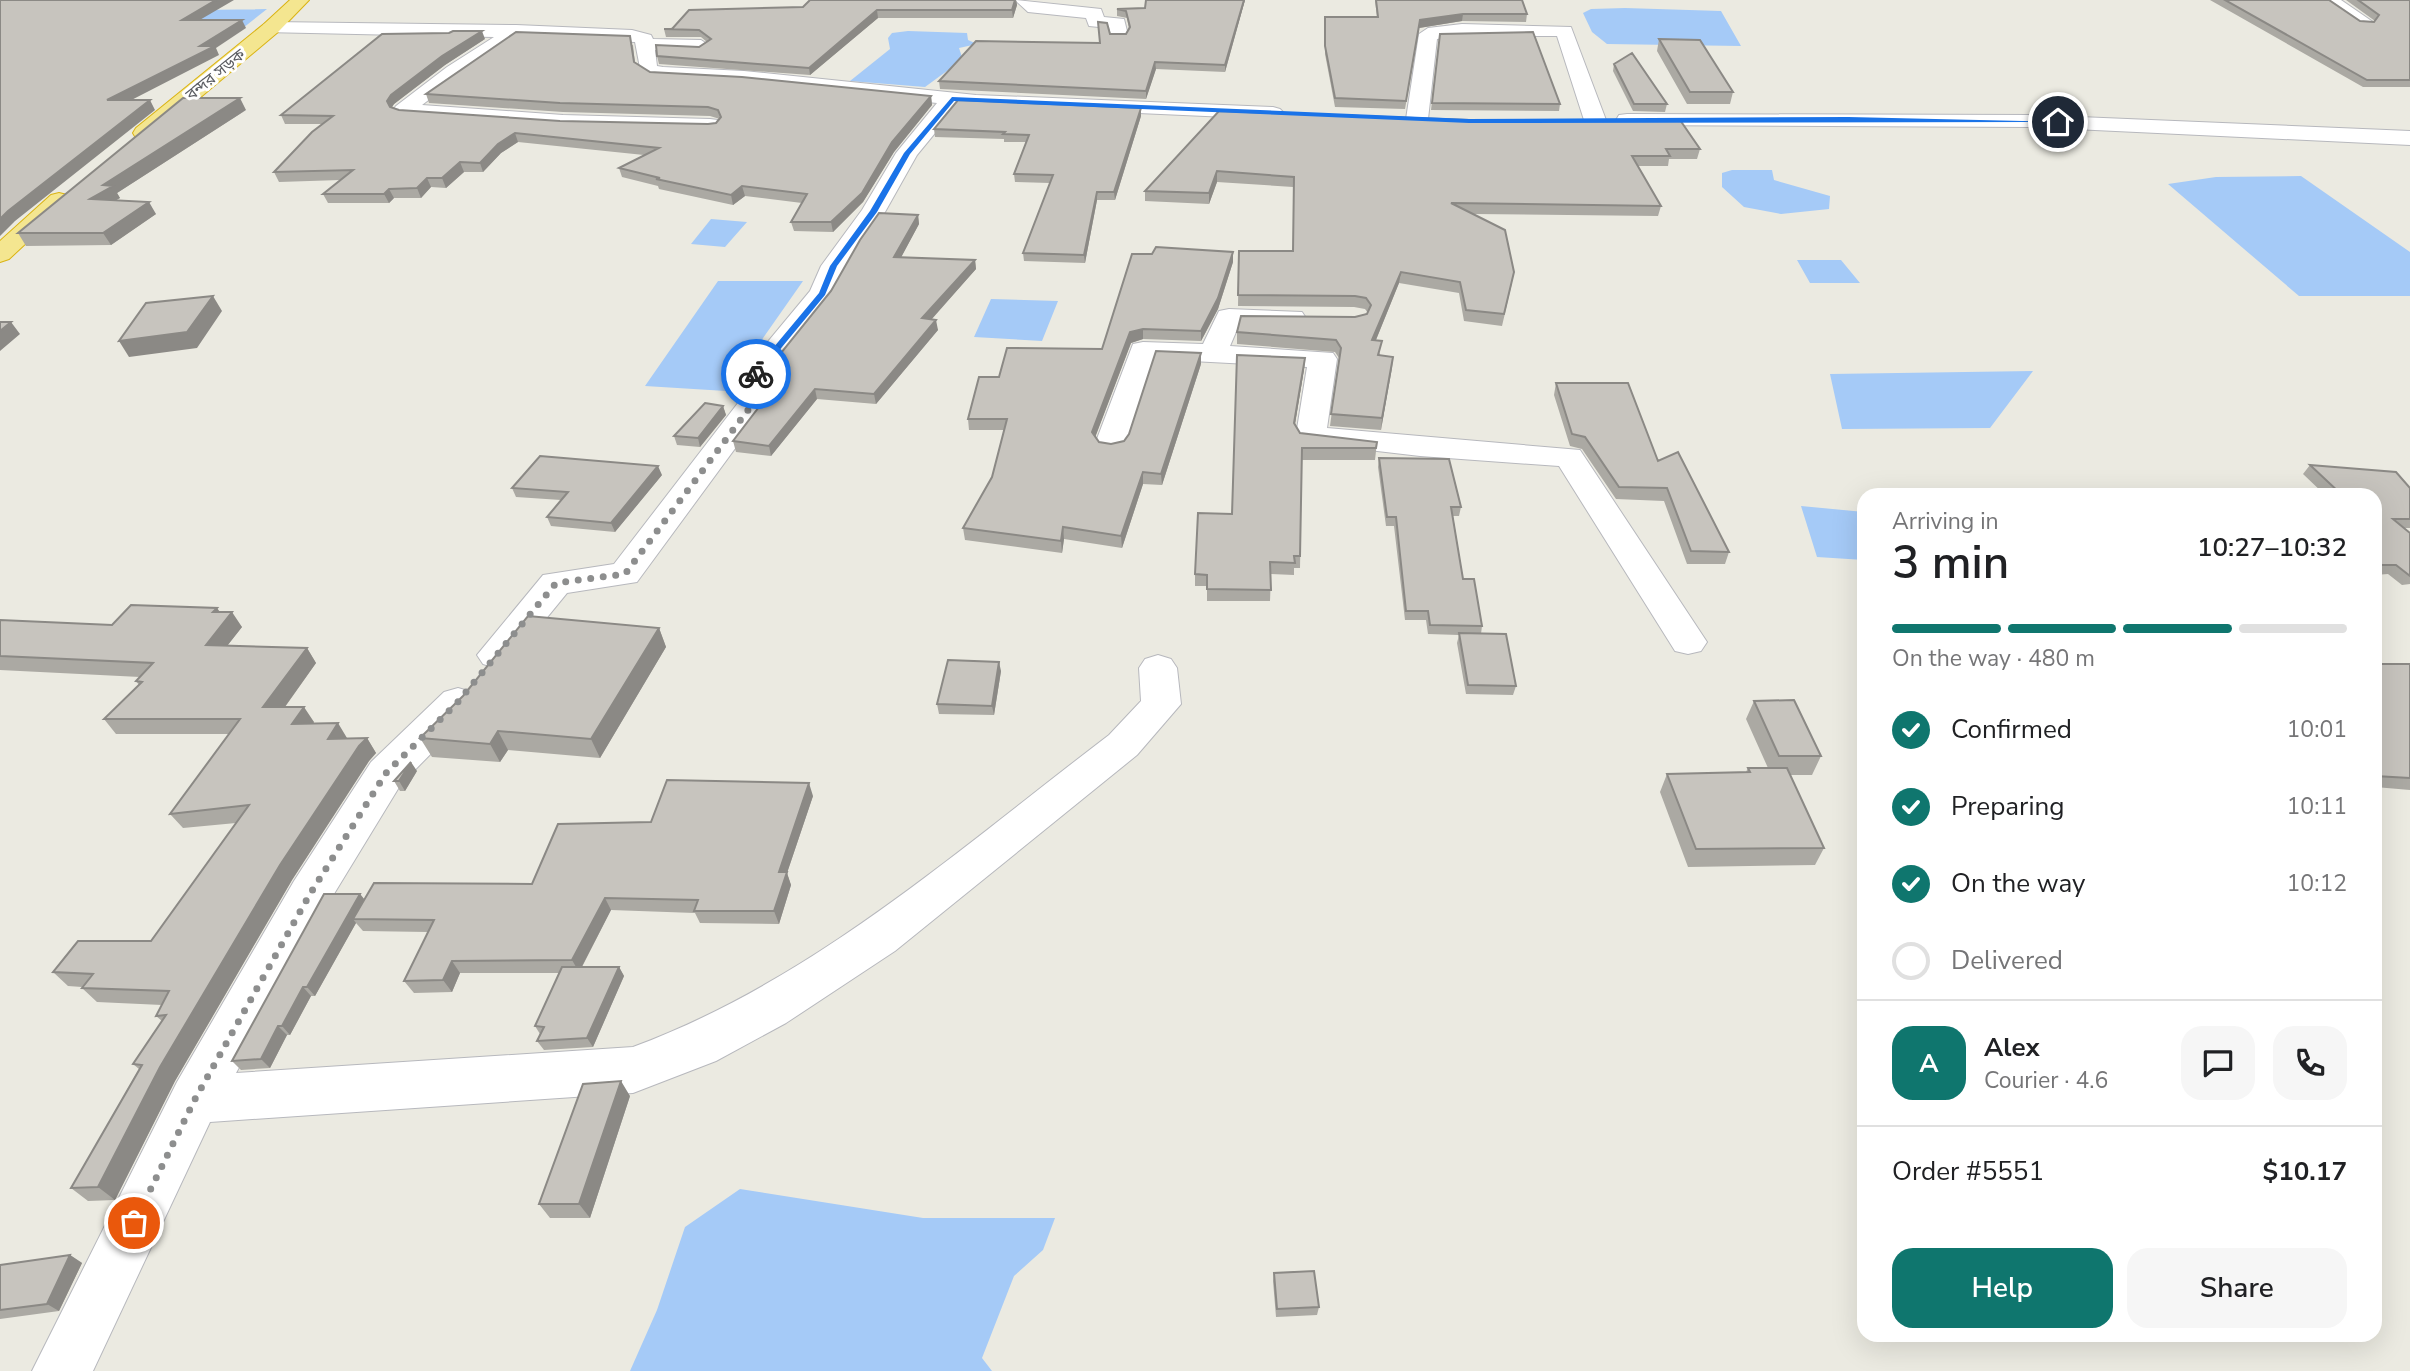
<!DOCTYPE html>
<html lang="en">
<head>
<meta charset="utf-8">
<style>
  :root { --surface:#fff; --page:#f6f6f6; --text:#202124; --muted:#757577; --line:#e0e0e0; --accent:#0f766e }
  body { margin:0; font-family:"Nunito Sans","Noto Sans Bengali",sans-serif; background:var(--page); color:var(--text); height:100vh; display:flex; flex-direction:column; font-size:26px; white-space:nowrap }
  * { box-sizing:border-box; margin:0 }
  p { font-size:23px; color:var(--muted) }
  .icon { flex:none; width:38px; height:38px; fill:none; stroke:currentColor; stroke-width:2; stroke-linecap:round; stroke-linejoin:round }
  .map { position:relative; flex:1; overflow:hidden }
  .details { position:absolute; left:1857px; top:488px; width:525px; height:854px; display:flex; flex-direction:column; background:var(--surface); border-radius:21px; box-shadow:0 7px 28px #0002 }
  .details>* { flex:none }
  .pin { position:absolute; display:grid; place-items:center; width:60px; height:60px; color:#fff; margin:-30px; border:4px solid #fff; border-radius:50%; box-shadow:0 2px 7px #0007 }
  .courier { position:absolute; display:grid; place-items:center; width:70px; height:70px; margin:-35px; border:5px solid #1a73e8; border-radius:50%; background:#fff; color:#222; box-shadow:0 2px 9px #0007 }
  .overview em { font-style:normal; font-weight:600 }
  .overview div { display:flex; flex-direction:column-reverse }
  .overview { display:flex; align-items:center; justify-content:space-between; height:119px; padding:0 35px }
  h1 { font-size:46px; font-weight:600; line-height:52px }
  .bar { display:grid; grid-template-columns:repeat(4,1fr); gap:10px 7px; align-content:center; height:84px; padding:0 35px }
  .bar i { height:9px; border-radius:5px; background:var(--line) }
  .bar .on { background:var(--accent) }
  .bar p { grid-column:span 4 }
  .line { display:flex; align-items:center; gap:18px; padding:0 35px; border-top:2px solid var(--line) }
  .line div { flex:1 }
  .round { display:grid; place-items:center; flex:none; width:74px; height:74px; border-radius:21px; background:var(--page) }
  ol { padding:0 35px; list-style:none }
  li { display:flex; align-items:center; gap:21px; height:77px }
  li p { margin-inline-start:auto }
  li .icon { padding:7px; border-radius:50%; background:var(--accent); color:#fff; stroke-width:4 }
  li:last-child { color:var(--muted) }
  li i { width:38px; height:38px; border:4px solid var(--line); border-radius:50% }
  .button { display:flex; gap:14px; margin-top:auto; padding:14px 35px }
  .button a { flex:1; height:80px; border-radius:21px; background:var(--accent); color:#fff; font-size:28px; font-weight:600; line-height:80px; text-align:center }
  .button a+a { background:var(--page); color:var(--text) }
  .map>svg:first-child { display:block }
  .water { fill:#a5caf7 }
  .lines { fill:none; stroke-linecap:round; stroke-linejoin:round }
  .street-casing { stroke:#b7b8bd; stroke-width:2 }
  .highway-casing { stroke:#dab312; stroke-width:2 }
  .street { fill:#fff; fill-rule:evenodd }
  .highway { fill:#f4e690; fill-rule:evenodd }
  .wall { fill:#aba9a3 }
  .shaded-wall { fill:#8b8985 }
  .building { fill:#c7c4be; stroke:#8b8985; stroke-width:2 }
  .route { fill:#1a73e8 }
  .done { stroke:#8d8e8e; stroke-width:7; stroke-dasharray:0 12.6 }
  .labels { text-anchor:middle; stroke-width:6; stroke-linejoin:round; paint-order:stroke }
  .far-street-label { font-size:16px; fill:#5a5c61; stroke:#fff }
</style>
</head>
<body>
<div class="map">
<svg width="2410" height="1371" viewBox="0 0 2410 1371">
  <rect width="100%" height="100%" fill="#ebeae1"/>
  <path class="water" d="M1625,8l96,3 20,35 -134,-2 -15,-12 -9,-19 8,-4z
    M267,9l-24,19 -77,2 35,-20z
    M908,31l59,2 1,7 9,4 -18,4 3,9 -11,11 -26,19 -75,-6 40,-32 -2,-11 4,-5z
    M1732,170h40l2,10 56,16 -1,13 -48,5 -37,-7 -22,-20v-14z
    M2301,176l109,76v44h-111l-131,-112 48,-7z
    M711,219l36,3 -22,25 -34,-3z
    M1797,260h44l19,23h-50z
    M718,281h85l-77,110 -81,-5z
    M991,299l67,2 -16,40 -68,-4z
    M2033,371l-43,57 -148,1 -12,-55z
    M1801,506l63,6v48l-47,-3z
    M740,1189l183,29h132l-12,32 -29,26 -32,82 10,13h-362l27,-61 28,-83z"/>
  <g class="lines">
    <g class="street-casing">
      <path id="street" d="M1015,0l86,9 3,8 20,2 4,16 -2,4h-14l-3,-11 -20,-2 -3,-8 -58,-6z
        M2320,0h21l32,22 -3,4h-12z
        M271,22l245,3 116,5 19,5 2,4 48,1 9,6 -9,6 -46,-2 2,16 6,1 81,4 232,24 297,12 7,2 4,4 -4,4 -7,2 -315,-14 -41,50 -32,57 -38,54 -16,33 -69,87 8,2 5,6 -138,188 -70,11 -58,71 -13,4 -13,-4 -6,-9 66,-80 71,-11 127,-165 -9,-2 -5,-6 83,-100 11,-25 41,-56 34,-57 41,-50 -193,-20 -82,-4 -21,-6 -6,-31 -117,-4 -57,37 -39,30 141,10 147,4 8,1 3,5 -3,5 -8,1 -147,-4 -160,-11 -7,-2 -3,-4 3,-4 51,-39 47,-30 -230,-5 -2,-4 2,-4z
        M1462,24l109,3 35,93 -3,5h-16l-3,-5 -27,-84h-95l-25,3 -9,80 -4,4h-14l-4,-4 13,-85 9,-6z
        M1627,114l404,1 379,16v14l-379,-18 -412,-2 -3,-5 3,-5z
        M1229,309l73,3 4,6 -4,6 -10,2 -53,-1 -9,21 103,7 4,6 -10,69 253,22 127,192 -6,9 -13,3 -13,-3 -116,-185 -139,-10 -120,-14 -4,-7 11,-68 -153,-8 -27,85 -5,7 -11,2 -11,-2 -5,-7 38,-100 10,-2 60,2 16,-33z
        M1158,655l13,4 6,9 4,36 -44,51 -242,196 -109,72 -70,38 -83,32 -423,29 -117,249h-61l145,-289 117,-201 77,-119 73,-70 14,-4 14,4 6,10 -6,10 -71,72 -75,123 -90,166 397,-26c179,-66 326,-198 476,-312l32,-34 -2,-33 6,-9z"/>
    </g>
    <g class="highway-casing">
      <path id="highway" d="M290,0h19l-31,32 -126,106h-16l-3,-5 3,-5 128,-104z
        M59,193l8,2 4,5 -4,5 -58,54 -9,3v-21l51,-46z"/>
    </g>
    <use href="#street" class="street"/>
    <use href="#highway" class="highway"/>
  </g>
  <path class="wall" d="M810,0h206l1,5 -4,13h-135l-68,57 -151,-11 -2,-8 42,-9 8,-5 -6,-5h-35l-2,-8 139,-22z
    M1146,0h99l-20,72 -69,-3 -10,30 -206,-10 -1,-8 161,-38 10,-9h16l3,-5 -2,-11 -10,-2v-7l28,-1z
    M1375,0h147l5,14 -1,8 -64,-1 -43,7 -14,81 -70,-2 -10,-53v-37h52z
    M2210,0h119l31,21 14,1 1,-1 -29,-21h64v87h-47z
    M1440,34l120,70 -1,7 -128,-1z
    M485,39l-40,26 -51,39 -2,3 7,3 161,11 148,3 8,-1 4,-4 -10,-3 -147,-4 -134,-9 -3,-9 207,-49 2,18 15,9 281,24 1,9 -38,47 -31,50 -30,30 -39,-1 -3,-9 11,-19 -57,-7 -12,9 -74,-16 -1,-3 -36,-9 -3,-9 25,-13 -126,-13 -17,11 -18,19h-19l-18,16 -15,-1 -10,11h-27l-5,5h-61l-5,-9 17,-14 -61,2 -5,-10 48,-48h-37l-4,-9z
    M1659,39l74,53 -3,12h-43l-30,-53z
    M1614,64l53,40 -2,8 -32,-1 -20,-40z
    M246,110l-129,83 3,5 -5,2 41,14 -45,31 -85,1 -8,-13z
    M1219,111l481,38 -3,10h-28l-1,7h-30l23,40 -3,10 -184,-2 38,69 -10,43 -38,-5 -5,-28 -60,-10 -23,57 4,15 13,2 -12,73 -51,-4 9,-68 -4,-6 -98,-8v-12l118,-15 13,-4 -3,-4 -11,-2 -116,-1 1,-55h54v-64l-76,-5 -8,22 -64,-3v-10z
    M1141,116l-26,84h-18l-12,63 -61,-2 -1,-8 27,-70 -35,-1 -1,-8 12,-32h-22v-3l-69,-2 -1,-8z
    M918,215l1,9 -18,33 74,3 1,9 -45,50 7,11 -62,74 -59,-5 -46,57 -35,-4 -3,-11 40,-53 -1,-2 -5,-2 -3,-10z
    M1233,252v10l-15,47 -17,32 -58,-2 -12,4 -36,94 4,5 12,2 13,-3 77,-77 -39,121 -19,-1 -21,64 -58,-9 -2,14 -97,-13 -2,-12 29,-51 12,-47h-35l-1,-11 31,-42 103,-28 50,-95z
    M1305,358l-1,11 -9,56 5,8 77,9 -2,18h-73l-2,108h-6v7l-23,-1 -1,27h-63v-15h-12v-12l37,-60z
    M1556,383l102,78 71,91 -4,12h-38l-23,-63 -48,-2 -34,-50 -12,-3 -16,-51z
    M723,406l3,9 -26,32 -23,-2 -3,-9z
    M1379,458l82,49 -2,9h-6l10,63 19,47 -1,8 35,52 -3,9 -47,-1 -9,-51 2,-8 -31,-1 -2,-14h-21l-11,-94h-8l-8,-59z
    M2310,465l100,23v40h-6l6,5v51l-8,1 -14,-11 -13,1v-80h-50l-22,-21z
    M662,475l-47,57 -64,-6 -4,-9 14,-17 -45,-3 -4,-9z
    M220,612l22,15 -15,19 80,2 9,15 -31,44 29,15 -1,2 34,15 20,-1 9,15 -7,8 -77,119 -117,201 -60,119 -27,1 -17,-13 68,-119 -6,-5 29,-43 -6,-5 6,-11 -65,-3 -15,-14v-1l-14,-1 -15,-14 98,-31 85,-118 -53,5 -13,-14 59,-80h-113l-12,-15 35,-34 -3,-4 4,-4 -140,-7v-50l112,5z
    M659,628l7,19 -66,111 -92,-8 -8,12 -68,-5 -12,-19z
    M2375,664h35v126l-35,-3z
    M1001,671l-7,44 -55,-1 -2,-10z
    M1754,701l67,55 -9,19h-22l34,73 -9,17 -127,2 -28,-75 7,-18 79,-2 2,-4h20l-22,-49z
    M417,771l-12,20h-5l-6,-10z
    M813,796l-26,77 4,12 -12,39 -79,-1 -5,-10 -84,-3 -29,57h37l5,9 -31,71 -49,3 -7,-9 3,-7 -5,-8 25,-53h-100l-8,19 -38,1 -10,-12 24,-49 -65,-1 -7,-8 -41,73h-4l-21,39h-3l-17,33 -29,2 -9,-9 128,-167 5,6 167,-16 119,-62z
    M630,1096l-40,122h-40l-11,-14z
    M70,1255l12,8 -23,48 -59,8v-54z
    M1274,1273l45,34 -2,8 -41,2 -3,-36z"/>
  <path class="shaded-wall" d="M216,0h18l-48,28 -4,-8z
    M1016,0l1,5 -4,13 -1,-8z
    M1244,0h1l-20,72v-7z
    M877,10l1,8 -68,57 -1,-7z
    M1463,14l-1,7 -43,7 -14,81 15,-89z
    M242,20l4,8 -30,20 3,7 -107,55 -5,-10 93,-54z
    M482,31l3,8 -40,26 -51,39 -4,6 -3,-9 4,-6 51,-39z
    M1155,62l1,7 -10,30v-8z
    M931,96l1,9 -38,47 -31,50 -30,30 -2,-10 61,-80z
    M240,98l6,12 -129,83 3,5 -23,13 -7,-12 13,-14z
    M150,100l5,10 -140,111 -15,15v-17l8,-8z
    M1141,108v8l-26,84 -1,-8z
    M515,133l3,9 -17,11 -18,19 -3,-9 18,-19z
    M460,162l4,10 -18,16 -4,-10z
    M1217,171v11l-8,22v-11z
    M427,178l4,9 -10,11 -4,-10z
    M742,186l3,10 -12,9 -2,-10z
    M389,189l5,9 -5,5 -5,-9z
    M1097,192v8l-12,63 -1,-8z
    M149,202l7,12 -45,31 -8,-12z
    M918,215l1,9 -23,43 -2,-10z
    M1233,252v10l-15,47 -17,32v-10z
    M975,260l1,9 -52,59 -2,-10z
    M1401,272l-2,11 -28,69 1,-12z
    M213,296l9,15 -25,37 -68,9 -10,-16z
    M936,320l2,10 -62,74 -2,-10z
    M11,322l9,12 -20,17v-20z
    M1143,329v10l-12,4 -38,100 -1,-11 38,-100z
    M1201,353v11l-39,121 -1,-11z
    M1393,357l-1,11 -11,62 1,-12z
    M1305,358l-1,11 -11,66 1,-12z
    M815,389l2,10 -46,57 -2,-10z
    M723,406l3,9 -26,32 -2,-9z
    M658,466l4,9 -47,57 -4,-9z
    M1143,472v12l-21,64 -1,-12z
    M1063,527l1,12 -2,14 -1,-12z
    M217,608l9,12 6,-8 10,15 -26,33 -10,-15 7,-33z
    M659,628l7,19 -66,111 -9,-19z
    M307,648l9,15 -42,59 -11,-15z
    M999,662l2,9 -7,44 -2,-9z
    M304,707l10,15 -11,17 -11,-15z
    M338,723l9,15 -9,16 -10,-15z
    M498,731l10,19 -8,12 -10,-18z
    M367,738l9,15 -7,8 -77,119 -117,201 -60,119 -17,-13 62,-120 120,-202 79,-119z
    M411,762l6,9 -12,20 -6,-10z
    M809,783l4,13 -26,77 4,12 -12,39 -5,-13 5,-39z
    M360,894l7,9 -14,16 3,4 -41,73 -8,-9z
    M605,898l6,12 -32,62 -7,-12z
    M452,961l8,12 -8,19 -9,-12z
    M619,967l5,9 -31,71 -6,-9z
    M303,987l8,9 -21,39 -8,-9z
    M278,1026l9,9 -17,33 -9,-9z
    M621,1081l9,15 -40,122 -11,-14z
    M70,1255l12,8 -23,48 -12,-7z"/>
  <path class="building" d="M0,0h216l-34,20h60l-42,26h15l-108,54h43l-142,111 -8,8z
    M810,0h205l-3,10h-135l-68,58 -152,-12 -1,-11 43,2 12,-8 -12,-9 -35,-1h8l17,-19 114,-3z
    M1146,0h98l-19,65 -70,-3 -9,29 -207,-10 37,-40 124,2 -2,-21 9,1 3,11h16l4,-7 -4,-16 -9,-2 28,-1z
    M1376,0h146l5,14h-64l-43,6 -14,81 -71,-3 -10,-52v-29h53z
    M2225,0h104l31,21 14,1 5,-7 -21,-15h52v80h-43z
    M453,31h29l-40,25 -51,39 -4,6 3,6 9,3 161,11 148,3 8,-1 5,-6 -3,-7 -10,-3 -148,-4 -134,-9 90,-62 114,4 4,26 16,10 92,5 189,19 -39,46 -30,51 -31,29h-40l16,-28 -65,-8 -11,9 -75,-16 4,-1 -41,-10 40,-20 -144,-15 -17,11 -18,19 -20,-1 -18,16h-15l-10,10 -28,1 -5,5h-61l30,-24 -79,2 38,-40 21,-16 -52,-1 101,-81 67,-1z
    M1533,32l27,72 -128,-1 8,-69z
    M1659,39l41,1 33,52h-43z
    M1632,53l35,51h-33l-20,-40z
    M183,98h57l-137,87 10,1 -23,13 59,3 -46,31h-85z
    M958,100l183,8 -27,84h-17l-13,63 -61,-2 30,-78 -39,-1 15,-39 -26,-1 2,-2 -71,-3z
    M1219,111l251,9h210l20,29h-34l4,7h-38l29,50 -210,-3 54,27 9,42 -10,42 -38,-4 -6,-28 -59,-10 -29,68 10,1 -4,14 15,2 -11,61 -51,-4 10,-66 -5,-8 -99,-8 4,-16 114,1 12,-3 4,-9 -5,-7 -11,-2 -117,-1 1,-44h54l1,-74 -77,-6 -8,22 -64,-2z
    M879,213l39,2 -24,42 81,3 -53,58 14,2 -62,74 -59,-5 -46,57 -36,-5 42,-55 -6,-10 -5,-2 67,-83 29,-51z
    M1156,247l77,5 -15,46 -17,33 -58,-2 -13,3 -38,100 7,10 12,2 13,-3 5,-7 27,-83 45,2 -40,121 -18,-2 -22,64 -58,-9 -2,14 -98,-13 29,-51 15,-58h-39l11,-42h20l8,-29 95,1 30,-95h20z
    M213,296l-26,36 -68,9 27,-38z
    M0,322h11l-11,9z
    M1237,355l68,3 -11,65 6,10 77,9 -1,6h-74l-2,108h-6l1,7 -25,-1 1,28 -64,-1v-14l-12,-1 3,-61 34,1z
    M1556,383h72l30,78 20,-9 51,100 -38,-1 -24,-63 -48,-1 -34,-50 -13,-3z
    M705,403l18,3 -25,32 -24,-2z
    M540,456l118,10 -47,57 -64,-6 21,-25 -56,-4z
    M1379,458l70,1 12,48h-10l12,72h11l8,47 -52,-1 -2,-14h-22l-10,-94h-9z
    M2310,465l86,7 14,16v31h-17l17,14v43l-14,-11h-14l-7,-6v-64h-33z
    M131,605l86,3 -4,4h19l-26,33 101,3 -44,59h41l-12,17 46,-1 -10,16 39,-1 -8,8 -79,119 -120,202 -62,120 -27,1 71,-123 -9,-1 33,-49 -10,1 13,-25 -87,-3 11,-14 -40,-2 25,-31h73l98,-136 -79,9 70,-95h-136l38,-37 -6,-1 17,-18 -153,-7v-36l112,5z
    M528,616l131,12 -68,111 -93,-8 -8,13 -70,-6 43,-42z
    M1459,633l47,1 10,52 -48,-1z
    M948,660l51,2 -7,44 -55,-2z
    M2375,664h35v114l-35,-2z
    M1794,700l27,56h-42l-25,-55z
    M411,762l-12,19h-5z
    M1748,768h39l37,80 -128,1 -29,-75 83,-2z
    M667,780l142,3 -30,89h8l-13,39h-80l4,-11 -93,-2 -33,62 -120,1 -9,19 -39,1 30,-61 -81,-1 21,-36 158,1 26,-60 93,-2z
    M324,894h36l-53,93h-4l-21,39h-4l-17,33 -29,2z
    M562,967h57l-32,71 -50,3 7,-14 -9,-1z
    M621,1081l-42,123h-40l44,-120z
    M70,1255l-23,49 -47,6v-45z
    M1314,1271l5,36 -42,2 -3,-36z"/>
  <path class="route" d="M952,97l517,22 379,-2 213,5 -592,1 -515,-22 -44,53 -33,58 -40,54 -12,29 -66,80h-6v-3l66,-79 11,-27 40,-55 34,-58z"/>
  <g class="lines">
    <path class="done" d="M134,1223l61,-124 115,-205 76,-121 71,-70 99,-120 69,-9 135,-180 -18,-3 14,-17"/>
  </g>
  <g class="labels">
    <g class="far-street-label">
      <text transform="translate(215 74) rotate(-39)" y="6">বন্দর সড়ক</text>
    </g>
  </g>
</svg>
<div class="pin" style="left:134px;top:1223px;background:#ea580c"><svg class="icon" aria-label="bag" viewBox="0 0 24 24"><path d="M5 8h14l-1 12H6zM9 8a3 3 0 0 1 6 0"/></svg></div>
<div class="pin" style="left:2058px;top:122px;background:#1f2937"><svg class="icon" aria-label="home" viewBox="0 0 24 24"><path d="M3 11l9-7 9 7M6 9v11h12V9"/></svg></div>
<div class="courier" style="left:756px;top:374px"><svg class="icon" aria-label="bike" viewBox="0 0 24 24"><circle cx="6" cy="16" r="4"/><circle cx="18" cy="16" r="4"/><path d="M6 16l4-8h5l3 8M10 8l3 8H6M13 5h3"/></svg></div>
<section class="details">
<div class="overview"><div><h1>3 min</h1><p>Arriving in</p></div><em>10:27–10:32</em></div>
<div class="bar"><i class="on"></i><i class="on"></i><i class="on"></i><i></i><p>On the way · 480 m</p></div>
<ol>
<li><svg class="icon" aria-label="check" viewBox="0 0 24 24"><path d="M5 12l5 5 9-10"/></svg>Confirmed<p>10:01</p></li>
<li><svg class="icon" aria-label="check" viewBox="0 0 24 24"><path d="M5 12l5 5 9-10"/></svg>Preparing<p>10:11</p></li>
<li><svg class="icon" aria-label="check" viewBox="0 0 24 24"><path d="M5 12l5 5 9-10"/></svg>On the way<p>10:12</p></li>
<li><i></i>Delivered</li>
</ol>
<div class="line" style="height:126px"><b class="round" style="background:var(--accent);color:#fff">A</b><div><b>Alex</b><p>Courier · 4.6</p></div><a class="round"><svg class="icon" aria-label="chat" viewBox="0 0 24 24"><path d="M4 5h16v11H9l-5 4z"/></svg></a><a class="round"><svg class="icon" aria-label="phone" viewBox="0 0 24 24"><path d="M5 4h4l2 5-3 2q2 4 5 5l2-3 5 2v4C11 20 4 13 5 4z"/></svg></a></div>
<div class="line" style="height:91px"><div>Order #5551</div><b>$10.17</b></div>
<div class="button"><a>Help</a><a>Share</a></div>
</section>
</div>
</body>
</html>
